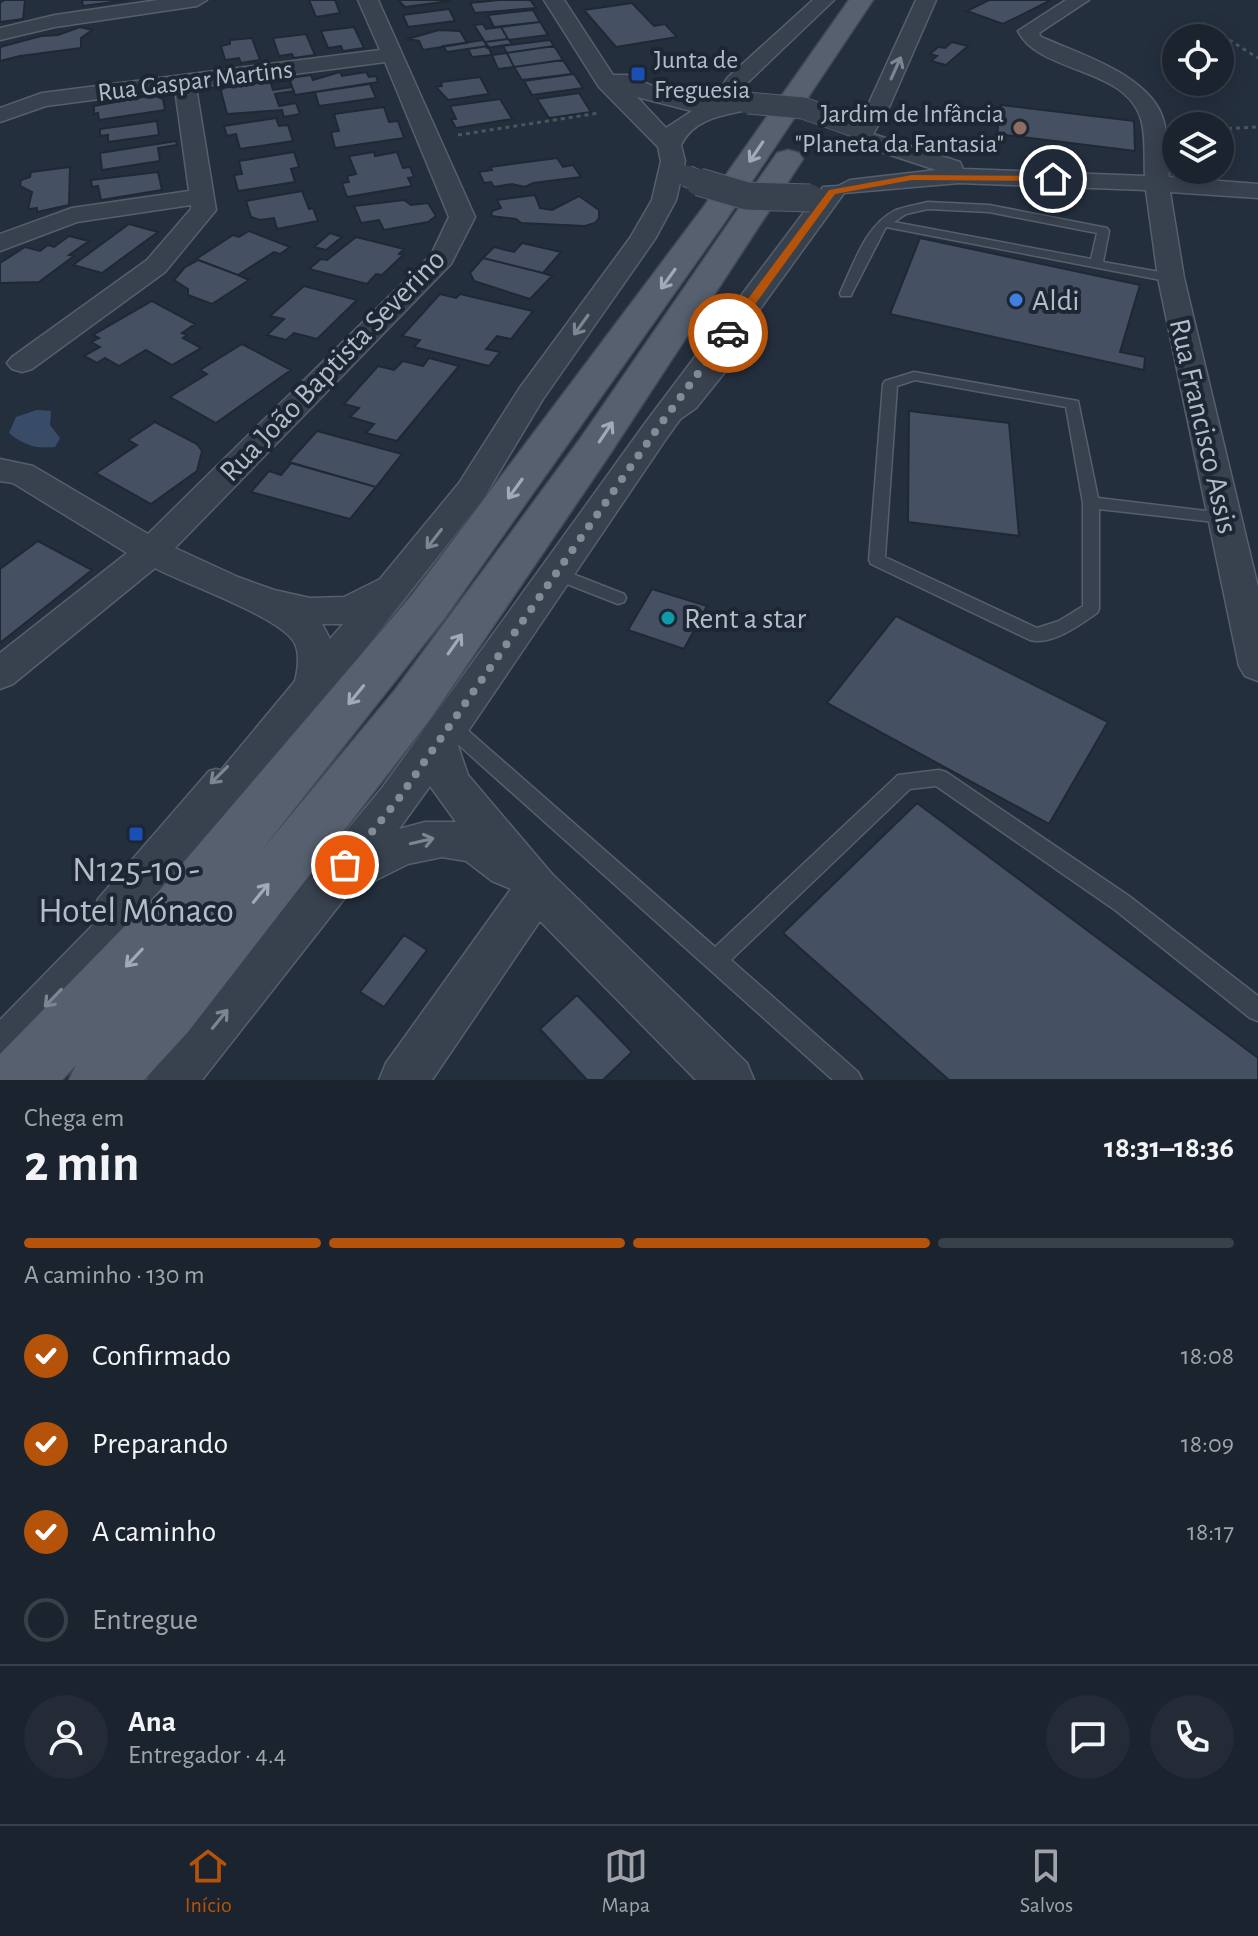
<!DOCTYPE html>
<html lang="pt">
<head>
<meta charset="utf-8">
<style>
  :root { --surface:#1b232e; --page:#242b36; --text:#f1f3f6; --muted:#a0a4aa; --line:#39404a; --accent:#b45309 }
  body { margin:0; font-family:"Alegreya Sans",sans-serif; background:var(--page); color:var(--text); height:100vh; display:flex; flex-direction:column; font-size:30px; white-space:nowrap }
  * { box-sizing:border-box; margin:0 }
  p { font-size:26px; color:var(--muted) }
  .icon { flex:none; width:44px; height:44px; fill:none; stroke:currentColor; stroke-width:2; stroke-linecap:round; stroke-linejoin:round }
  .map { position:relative; height:1080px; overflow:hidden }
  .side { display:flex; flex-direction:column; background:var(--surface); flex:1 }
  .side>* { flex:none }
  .tools { position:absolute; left:1162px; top:24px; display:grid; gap:16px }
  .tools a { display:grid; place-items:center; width:72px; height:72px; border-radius:50%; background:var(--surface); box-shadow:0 4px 20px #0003,0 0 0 2px var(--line); font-size:40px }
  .pin { position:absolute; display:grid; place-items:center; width:68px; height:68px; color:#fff; margin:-34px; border:4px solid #fff; border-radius:50%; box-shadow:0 2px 8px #0007 }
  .courier { position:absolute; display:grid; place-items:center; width:80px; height:80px; margin:-40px; border:6px solid #b45309; border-radius:50%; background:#fff; color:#222; box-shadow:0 2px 10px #0007 }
  .overview em { font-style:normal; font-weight:600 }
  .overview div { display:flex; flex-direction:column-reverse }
  .overview { display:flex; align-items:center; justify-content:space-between; height:136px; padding:0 24px }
  h1 { font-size:52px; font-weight:600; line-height:60px }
  .bar { display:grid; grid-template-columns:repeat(4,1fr); gap:12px 8px; align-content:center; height:96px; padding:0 24px }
  .bar i { height:10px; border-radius:6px; background:var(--line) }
  .bar .selected { background:var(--accent) }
  .bar p { grid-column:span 4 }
  .line { display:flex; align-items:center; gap:20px; padding:0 24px; border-top:2px solid var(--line) }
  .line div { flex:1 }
  .round { display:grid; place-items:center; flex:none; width:84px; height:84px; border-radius:42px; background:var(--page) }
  ol { padding:0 24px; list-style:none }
  li { display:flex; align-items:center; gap:24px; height:88px }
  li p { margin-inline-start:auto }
  li .icon { padding:8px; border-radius:50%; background:var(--accent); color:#fff; stroke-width:4 }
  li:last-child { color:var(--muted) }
  li i { width:44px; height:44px; border:4px solid var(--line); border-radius:50% }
  .dock { display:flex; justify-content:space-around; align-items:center; height:112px; border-top:2px solid var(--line); background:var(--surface); font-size:22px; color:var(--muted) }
  .dock a { display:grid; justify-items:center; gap:4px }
  .dock .selected { color:var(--accent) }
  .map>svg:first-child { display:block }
  .water { fill:#394c67 }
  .building { fill:#455162; stroke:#1f2835; stroke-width:2 }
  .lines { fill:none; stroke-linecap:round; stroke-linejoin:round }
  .lane-casing { stroke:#565f6c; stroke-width:3 }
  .street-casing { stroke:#565f6c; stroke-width:3 }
  .primary-casing { stroke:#414a57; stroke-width:3 }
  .path { stroke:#44595c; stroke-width:3; stroke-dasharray:4 4; stroke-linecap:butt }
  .lane { fill:#38414e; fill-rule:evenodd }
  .street { fill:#38414e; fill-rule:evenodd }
  .primary { fill:#56606e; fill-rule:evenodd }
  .street-bridge-far1-casing { stroke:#565f6c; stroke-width:23; stroke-linecap:butt }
  .street-bridge-casing { stroke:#565f6c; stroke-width:29; stroke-linecap:butt }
  .street-bridge-far1 { stroke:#38414e; stroke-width:21 }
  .street-bridge { stroke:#38414e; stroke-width:27 }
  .oneway { stroke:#7c8592 }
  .oneway2 { stroke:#a1aab7 }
  .route { fill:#b45309 }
  .done { stroke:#828b98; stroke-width:8; stroke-dasharray:0 14.4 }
  .transit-dot { fill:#1a4fb4; stroke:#1d2633; stroke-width:3 }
  .education-dot { fill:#8d6e63; stroke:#1d2633; stroke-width:3 }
  .shop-dot { fill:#3f7fe0; stroke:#1d2633; stroke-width:3 }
  .culture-dot { fill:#0f9aa8; stroke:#1d2633; stroke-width:3 }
  .labels { text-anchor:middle; stroke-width:8; stroke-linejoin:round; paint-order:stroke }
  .far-poi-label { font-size:26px; fill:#b4bcc9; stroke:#1d2633; text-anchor:start }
  .far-street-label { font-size:26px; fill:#b4bcc9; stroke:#1d2633 }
  .poi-label { font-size:30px; fill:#b4bcc9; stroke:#1d2633; text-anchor:start }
  .street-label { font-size:30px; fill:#b4bcc9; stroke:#1d2633 }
  .near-poi-label { font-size:36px; fill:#b4bcc9; stroke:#1d2633 }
</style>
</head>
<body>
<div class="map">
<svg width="1258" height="1080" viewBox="0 0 1258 1080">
  <rect width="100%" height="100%" fill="#242f3e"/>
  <path class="water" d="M37,410l14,1 -1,14 10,13 -5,9c-20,2 -31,-2 -46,-14l7,-16z"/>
  <path class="building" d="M4,0h21l-2,19 -23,3v-19z
    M82,0h46l-45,6z
    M309,0h26l5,13 -24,4z
    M398,0h52v1l-45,6z
    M499,0h31l6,8 -61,5 -5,-10z
    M989,0h62l-48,24 -36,-13z
    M632,3l22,23 11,-2 12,13 -61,10 -32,-37z
    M449,9l6,12 -47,6 -5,-12z
    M533,10l7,12 -46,5 -6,-12z
    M540,22l8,13 -39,5 3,4 -25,4 -2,-6 23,-3 -7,-12z
    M483,24l3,5 15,-2 7,12 -23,3 -11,-17z
    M80,27l12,3 -11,8v10l-61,8 -20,5v-14l41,-11 17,-1z
    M354,27l10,21 -21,3 -2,-5 -13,2 -7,-17z
    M439,30l21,1 7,12 -44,7 -4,-9 -12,-2z
    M306,34l9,21 -21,3 -2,-4 -13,2 -6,-18z
    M252,38l8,22 -19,3 -2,-5 -14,2 -4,-14 9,-2v-4z
    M483,40l5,6 -41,6 -4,-6z
    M550,40l4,6 -47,7 -4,-7z
    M952,42l16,4 -22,19 -15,-4 6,-5 -7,-2 8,-7 7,1z
    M488,46l4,9 -20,2 -4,-8z
    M554,46l9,14 -49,7 -7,-14z
    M507,53l7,14 -16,2 -6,-14z
    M563,60l9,14 -50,6 -8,-13z
    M340,72l2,4 24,-4 3,5 7,-1 2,6 -83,13 -6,-17 22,-3 2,5z
    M574,74l9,14 -51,7 -8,-14z
    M480,77l9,17 -41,6 -12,-13 6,-1 -1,-4z
    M270,81l3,9 19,-3 2,4 -19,3 4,12 17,-3 4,11 -16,3 -2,-7 -55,4 -6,-23 2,-3z
    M370,84l6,14 -57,8 -4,-14z
    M579,93l12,19 -42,6 -12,-19z
    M153,95l10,4 2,11 -66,10 -1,-7 -4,1v-8z
    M500,99l12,20 -56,9 -5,-9h5l-6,-13z
    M1001,105l133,16 1,30 -138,-17z
    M384,107l5,15 9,-1 6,17 -69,10 -4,-16 8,-1 -5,-17z
    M276,118l3,8 9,-1 5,16 -53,8 -4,-15 -9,2 -3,-10z
    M157,121l2,14 -51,7v-7l-8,1v-7z
    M176,141l1,4 -19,3 2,13 -58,9 -2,-17z
    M294,152l5,15 -8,2 4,13 -57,9 -4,-16 8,-1 -3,-13z
    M374,152l1,4 22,-4 6,16 7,-1 4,10 -6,1 4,8 -65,11 -5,-14 7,-1 -2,-6 9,-2 -7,-18z
    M557,158l6,9 10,-2 8,12 -48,6 -8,4 -13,-3 -18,3 -3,-5 -7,1 -5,-11 13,-2 -2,-3z
    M70,167l-1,38 -32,7v-4l-9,1 4,-17 -12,-6 1,-6 9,-3 1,-5z
    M158,172l4,18 -61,10 -3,-14 -6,1 -1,-7z
    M302,191l7,18 4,-1 5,13 -41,8 -3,-11 -14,2 -9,-3 -5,-16z
    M535,195l5,13 12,2 27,-14 20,14v8l-4,5 -10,3 -64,-3 -5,-4 -25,-3 1,-5 9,-3 -4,-8z
    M404,200l7,5 17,-2 8,13 -8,6 -44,8 -5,-10 -18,3 -7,-17z
    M129,224l29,8 -56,41 -29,-8z
    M249,231l41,16 -10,7 -6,-2 -36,23 -42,-16 37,-24 6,2z
    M330,233l12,4 -16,13 -12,-3z
    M69,236l20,5 -20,14 5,1 -35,26 -39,1v-20l25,-16 15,4 8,-6 6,2z
    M356,237l48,12 -5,5 4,1 -21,20 -6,-1 -9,10 -58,-15 12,-10 6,1z
    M920,238l220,47 -20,67 25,5 -1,13 -254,-56z
    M522,243l39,9 -18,21 -60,-15 11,-11 20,5z
    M483,258l60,15 9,3 -22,23 -56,-18 -4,-8z
    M198,260l40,15 11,5 -37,24 -24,-9v-6l-14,-9 11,-13z
    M304,286l53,14 -40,39 -23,-6 -8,7 -19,-5 17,-16 -14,-3z
    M440,294l16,4 4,-4 73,17 -22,28 -14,-3 -11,13 14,3 -11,14 -75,-19 6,-7 -18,-4z
    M152,301l43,23 -13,9 5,2 -4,3 18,10 -29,17 -26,-15 -27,16 -14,-8 -8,5 -13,-7 16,-9 -9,-5 8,-4 -6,-3z
    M242,344l49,26 -75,53 -46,-26 37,-23 -7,-4z
    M429,358l30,8 -62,75 -31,-8 8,-9 -24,-7 9,-9 -15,-4 34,-38 16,4 9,-9 20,5z
    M909,411l100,12 10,113 -111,-14z
    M155,422l42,22 5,7 -5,20 -46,33 -55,-31 41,-28 -9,-5z
    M317,431l85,23 -26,33 -87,-25z
    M291,463l85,24 -26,32 -99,-27 18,-21 12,4z
    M38,541l54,29 -92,73v-74z
    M652,589l55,17 -23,43 -56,-19z
    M896,616l212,106 -59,102 -222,-121z
    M917,803l341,255v22h-309l-166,-147z
    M404,935l23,15 -43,57 -24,-15z
    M577,995l55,57 -29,28h-16l-47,-51z"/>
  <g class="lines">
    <g class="lane-casing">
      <path id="lane" d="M928,202l61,3 118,23 2,3 -6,31 68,12 6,4 -6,4 -285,-55 -34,66 -1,3h-10l-1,-3c14,-29 25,-68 56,-83 10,-4 21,-5 32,-8zM928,209l61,3 108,21 -6,26 -197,-37 12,-8z
        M752,301l6,4 -5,32 -57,71 -17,12h-10l-2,-3 19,-15 55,-69 5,-28z
        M914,372l164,29 20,97 125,15 8,5 -8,5 -124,-14v100l-2,4c-17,12 -46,33 -67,27l-159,-76 -2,-4 14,-176 2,-3zM915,380l151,27 17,96v103l-24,15 -22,7 -152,-71 12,-171z
        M555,567l69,27 2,4 -2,4 -6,2 -69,-27 -2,-4 2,-4z
        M449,718l7,2 259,227 183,-172 41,-5 7,2 183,124 129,100v25l-8,-3 -135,-108 -179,-124 -26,3 -179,171 127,112 4,8h-29l-391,-350 -2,-5 2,-5z
        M216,769l7,2 3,6 -3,6 -107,126 1,23 -4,7 -7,3 -7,-3c-5,-11 -6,-28 -1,-40l111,-128z"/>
    </g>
    <g class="street-casing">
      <path id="street" d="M158,0h49l-10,6 -142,21 -55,13v-12l55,-13z
        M358,0h20l97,217 -24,47 -276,284 63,29 36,13 36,8 34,-1 36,-18 79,-96 60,-94 111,-151 22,-38 9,-39 -3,-14 -59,-60 -55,-87h20l49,75h14l44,19 41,7 16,-24 85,-77h21l-90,86 -8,12h20l3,5 -3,5c-28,7 -61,8 -75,37l4,16 -9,39 -21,39 -112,160 -60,100 -361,459 -105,113 -17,7v-58l90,-92 205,-247c3,-12 5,-26 0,-37 -11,-26 -111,-60 -140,-76l-142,116 -13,5v-36l127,-100 -114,-70 -13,-2v-22l33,7 115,68 283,-279 18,-38 -64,-155 -189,25 20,123 -51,62 -133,97 -10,3 -10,-3 -5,-6 5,-6 135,-97 44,-51v-4l-114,17 -77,29v-17l72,-26 117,-17 -14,-102 -129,17 -46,16v-14l42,-15 338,-43zM637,97l55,14 -26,17zM322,624h21l-13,15z
        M916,0h20l-46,105 -17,29 87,28 3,7 182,7c-1,-18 1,-40 -4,-57 -16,-53 -102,-45 -123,-88l48,-31h23l-50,33 2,4c39,17 112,39 123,85 4,17 3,37 5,55l89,7v14l-88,-6 14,86 74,309v94l-13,-5 -6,-10 -81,-388 -12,-88 -187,-7 -115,10 -176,243 -210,310 10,29 84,99 195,189 7,17h-58l-156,-159 -108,159h-53l7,-17 125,-174 -19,-8 -26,-20 -24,-4 -34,7 -60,30 -146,186h-55l7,-17 228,-275 264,-366 177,-235 15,-1 12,-6 86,-10 -76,-25 -9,-11 17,-29zM430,786l26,36h-31l-26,7z"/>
    </g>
    <g class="primary-casing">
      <path id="primary" d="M849,0h24l-149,223 -280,396 -183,232 134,-161 185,-251 197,-286 11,-3 11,3 4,6 -195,298 -177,261 -243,314 -44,48h-75l7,-15 -14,15h-62v-26l158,-162 254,-297 290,-386z"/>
    </g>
    <path class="path" d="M1202,23l56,35
      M1220,129l38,-2
      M458,135l141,-22"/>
    <use href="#lane" class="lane"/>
    <use href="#street" class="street"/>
    <use href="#primary" class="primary"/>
    <g class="street-bridge-far1-casing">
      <path id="street-bridge-far1" d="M748,103l55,5 51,18
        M687,176l17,8"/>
    </g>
    <g class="street-bridge-casing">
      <path id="street-bridge" d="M699,182l48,14 63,2"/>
    </g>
    <use href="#street-bridge-far1" class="street-bridge-far1"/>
    <use href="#street-bridge" class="street-bridge"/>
  </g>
  <defs><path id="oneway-shaft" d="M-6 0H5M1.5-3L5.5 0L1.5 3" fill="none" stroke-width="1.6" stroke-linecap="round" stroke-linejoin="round" transform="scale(2)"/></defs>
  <g class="oneway">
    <use href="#oneway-shaft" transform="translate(896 68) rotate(-66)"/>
    <use href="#oneway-shaft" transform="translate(581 325) rotate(126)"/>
    <use href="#oneway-shaft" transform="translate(434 539) rotate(128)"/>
    <use href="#oneway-shaft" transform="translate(219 775) rotate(135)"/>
    <use href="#oneway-shaft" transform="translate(422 841) rotate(-13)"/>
    <use href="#oneway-shaft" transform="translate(53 998) rotate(134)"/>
    <use href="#oneway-shaft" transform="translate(220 1019) rotate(-51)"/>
  </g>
  <g class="oneway2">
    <use href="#oneway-shaft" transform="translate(756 152) rotate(124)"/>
    <use href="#oneway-shaft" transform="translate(668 279) rotate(126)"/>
    <use href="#oneway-shaft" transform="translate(606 432) rotate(-56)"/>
    <use href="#oneway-shaft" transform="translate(515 489) rotate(126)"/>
    <use href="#oneway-shaft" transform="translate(455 644) rotate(-55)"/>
    <use href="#oneway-shaft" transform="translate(356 695) rotate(129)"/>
    <use href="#oneway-shaft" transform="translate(261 893) rotate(-51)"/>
    <use href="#oneway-shaft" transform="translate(134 958) rotate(133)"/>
  </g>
  <path class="route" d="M912,175l141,1 5,3 -5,2 -141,-1 -77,14 -103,142h-8v-5l105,-141z"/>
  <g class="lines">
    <path class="done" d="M345,865l52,-64 260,-372 71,-96"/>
  </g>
  <g class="transit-dot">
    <rect x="630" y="66" width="16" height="16" rx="4"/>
    <rect x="128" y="826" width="16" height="16" rx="4"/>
  </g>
  <circle class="education-dot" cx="1020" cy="128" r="8"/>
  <circle class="shop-dot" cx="1016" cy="300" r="8"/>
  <circle class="culture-dot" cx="668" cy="618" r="8"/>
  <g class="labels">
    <g class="far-poi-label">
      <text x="654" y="68">Junta de<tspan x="654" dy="30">Freguesia</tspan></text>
      <text x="1004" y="122" text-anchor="end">Jardim de Infância<tspan x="1004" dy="30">"Planeta da Fantasia"</tspan></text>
    </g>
    <g class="far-street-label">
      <text transform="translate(195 80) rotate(-7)" y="9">Rua Gaspar Martins</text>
    </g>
    <g class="poi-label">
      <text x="1032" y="310">Aldi</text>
      <text x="684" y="628">Rent a star</text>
    </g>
    <g class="street-label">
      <text transform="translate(332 365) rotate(-46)" y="10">Rua João Baptista Severino</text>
      <text transform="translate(1204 426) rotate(77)" y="10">Rua Francisco Assis</text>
    </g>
    <g class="near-poi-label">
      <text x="136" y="881">N125-10 -<tspan x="136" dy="41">Hotel Mónaco</tspan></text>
    </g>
  </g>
</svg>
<div class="tools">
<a><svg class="icon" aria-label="locate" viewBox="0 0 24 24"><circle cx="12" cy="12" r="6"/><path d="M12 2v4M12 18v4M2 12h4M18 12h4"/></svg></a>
<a><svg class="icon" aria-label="layers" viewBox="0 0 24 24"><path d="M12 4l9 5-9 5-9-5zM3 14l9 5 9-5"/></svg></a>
</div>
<div class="pin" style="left:345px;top:865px;background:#ea580c"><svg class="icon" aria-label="bag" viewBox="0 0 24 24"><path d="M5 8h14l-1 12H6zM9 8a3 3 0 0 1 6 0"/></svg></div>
<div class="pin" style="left:1053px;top:179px;background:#1f2937"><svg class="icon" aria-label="home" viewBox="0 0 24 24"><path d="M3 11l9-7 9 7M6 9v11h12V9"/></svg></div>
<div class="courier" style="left:728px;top:333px"><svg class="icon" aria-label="car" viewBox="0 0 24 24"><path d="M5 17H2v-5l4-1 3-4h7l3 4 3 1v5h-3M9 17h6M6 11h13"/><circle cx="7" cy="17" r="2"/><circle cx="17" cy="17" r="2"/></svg></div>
</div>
<section class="side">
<div class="overview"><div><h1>2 min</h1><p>Chega em</p></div><em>18:31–18:36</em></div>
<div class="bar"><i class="selected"></i><i class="selected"></i><i class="selected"></i><i></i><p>A caminho · 130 m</p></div>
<ol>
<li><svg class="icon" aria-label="check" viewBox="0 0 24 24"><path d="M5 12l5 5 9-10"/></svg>Confirmado<p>18:08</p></li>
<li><svg class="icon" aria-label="check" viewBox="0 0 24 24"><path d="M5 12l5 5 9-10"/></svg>Preparando<p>18:09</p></li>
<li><svg class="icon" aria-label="check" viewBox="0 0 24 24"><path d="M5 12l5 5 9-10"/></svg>A caminho<p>18:17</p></li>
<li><i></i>Entregue</li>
</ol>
<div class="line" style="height:144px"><a class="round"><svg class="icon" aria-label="person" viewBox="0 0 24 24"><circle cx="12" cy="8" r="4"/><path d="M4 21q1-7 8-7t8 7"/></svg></a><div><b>Ana</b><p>Entregador · 4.4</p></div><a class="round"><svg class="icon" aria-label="chat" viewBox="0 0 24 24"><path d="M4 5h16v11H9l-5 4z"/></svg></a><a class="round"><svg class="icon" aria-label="phone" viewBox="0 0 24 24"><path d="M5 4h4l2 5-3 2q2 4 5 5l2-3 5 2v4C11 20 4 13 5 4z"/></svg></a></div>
</section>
<nav class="dock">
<a class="selected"><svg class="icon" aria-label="home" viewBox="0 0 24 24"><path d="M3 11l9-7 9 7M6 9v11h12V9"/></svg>Início</a>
<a><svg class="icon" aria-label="map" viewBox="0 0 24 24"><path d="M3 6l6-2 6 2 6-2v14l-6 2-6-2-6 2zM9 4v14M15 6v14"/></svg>Mapa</a>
<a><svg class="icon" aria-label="saved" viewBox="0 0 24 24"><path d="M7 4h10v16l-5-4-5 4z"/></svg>Salvos</a>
</nav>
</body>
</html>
